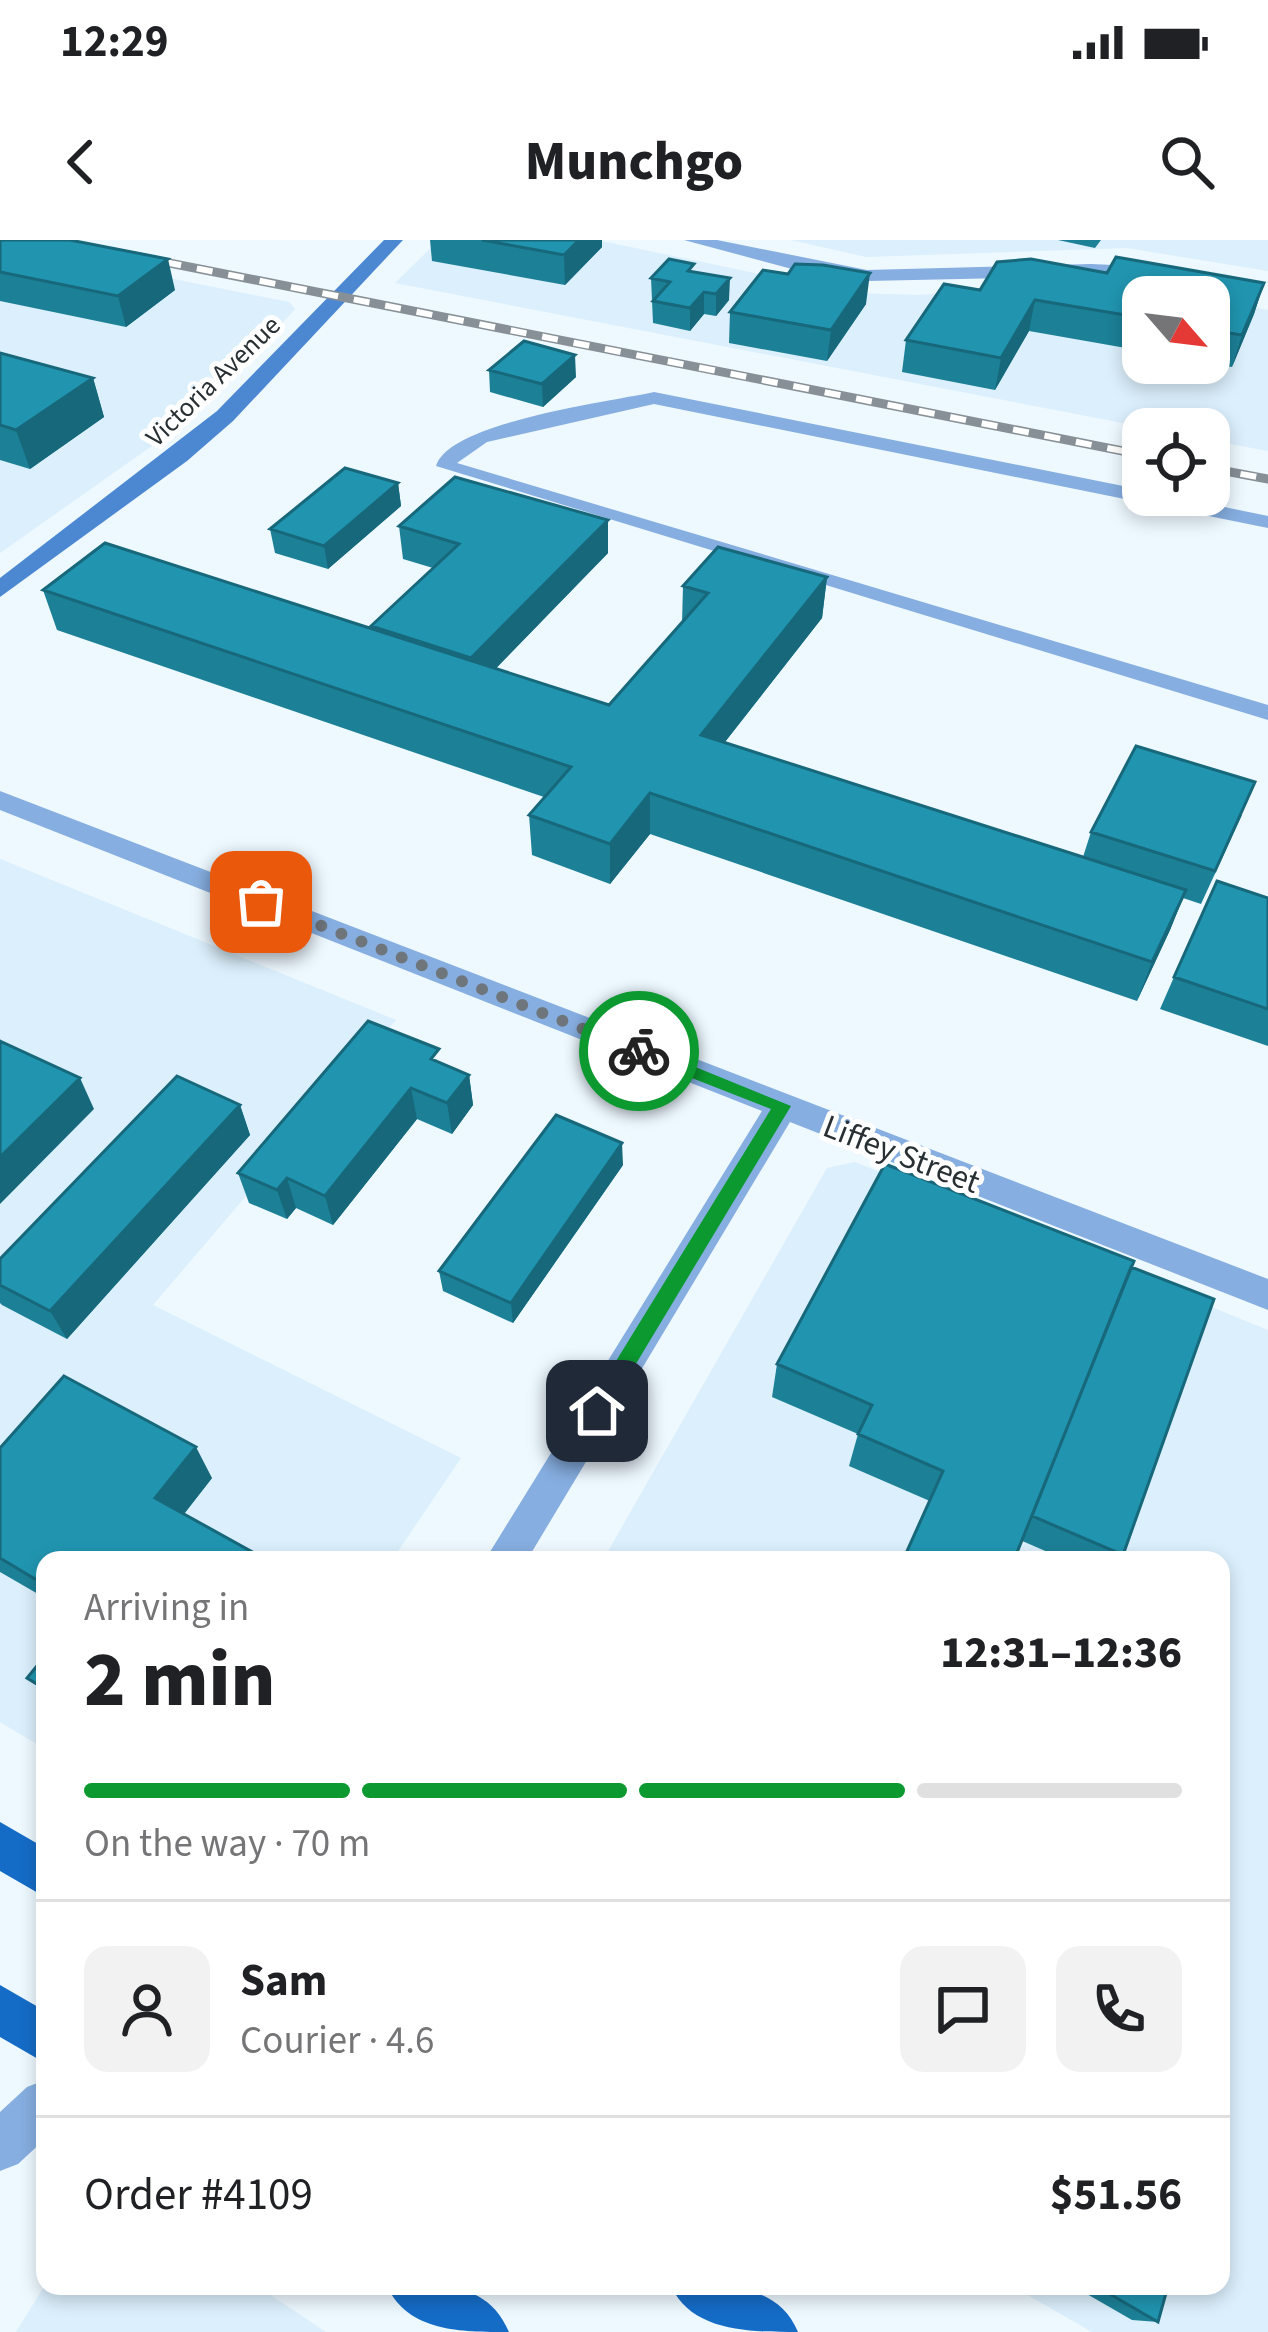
<!DOCTYPE html>
<html lang="en">
<head>
<meta charset="utf-8">
<style>
  :root { --surface:#fff; --page:#f2f2f2; --text:#202124; --muted:#757577; --line:#e0e0e0; --accent:#0b9930 }
  body { margin:0; font-family:"Source Sans 3",sans-serif; background:var(--page); color:var(--text); height:100vh; display:flex; flex-direction:column; font-size:45px; white-space:nowrap }
  * { box-sizing:border-box; margin:0 }
  p { font-size:39px; color:var(--muted) }
  .icon { flex:none; width:66px; height:66px; fill:none; stroke:currentColor; stroke-width:2; stroke-linecap:round; stroke-linejoin:round }
  .map { position:relative; flex:1; overflow:hidden }
  .details { position:absolute; left:36px; top:1311px; width:1194px; height:744px; display:flex; flex-direction:column; background:var(--surface); border-radius:24px; box-shadow:0 6px 18px #0003 }
  .details>* { flex:none }
  .needle { width:78px; rotate:118deg }
  .buttons { position:absolute; left:1122px; top:36px; display:grid; gap:24px }
  .buttons a { display:grid; place-items:center; width:108px; height:108px; border-radius:24px; background:var(--surface); box-shadow:0 6px 18px #0003; font-size:60px }
  .pin { position:absolute; display:grid; place-items:center; width:102px; height:102px; color:#fff; margin:-51px; border-radius:24px; box-shadow:0 6px 18px #0006 }
  .courier { position:absolute; display:grid; place-items:center; width:120px; height:120px; margin:-60px; border:9px solid #0b9930; border-radius:50%; background:#fff; color:#222; box-shadow:0 3px 15px #0007 }
  .head em { font-style:normal; font-weight:800 }
  .head div { display:flex; flex-direction:column-reverse }
  .head { display:flex; align-items:center; justify-content:space-between; height:204px; padding:0 48px }
  h1 { font-size:78px; font-weight:800; line-height:90px }
  .bar { display:grid; grid-template-columns:repeat(4,1fr); gap:18px 12px; align-content:center; height:144px; padding:0 48px }
  .bar i { height:15px; border-radius:9px; background:var(--line) }
  .bar .selected { background:var(--accent) }
  .bar p { grid-column:span 4 }
  .line { display:flex; align-items:center; gap:30px; padding:0 48px; border-top:3px solid var(--line) }
  .line div { flex:1 }
  .round { display:grid; place-items:center; flex:none; width:126px; height:126px; border-radius:24px; background:var(--page) }
  .status { display:flex; justify-content:space-between; align-items:center; height:84px; padding:0 60px; background:var(--surface); direction:ltr }
  .status svg { height:33px; fill:currentColor }
  header { display:flex; justify-content:space-between; align-items:center; height:156px; padding:0 48px; background:var(--surface); font-size:54px; font-weight:800 }
  .map>svg:first-child { display:block }
  .built { fill:#dbeffc }
  .lines { fill:none; stroke-linecap:round; stroke-linejoin:round }
  .lane { fill:#86aee0; fill-rule:evenodd }
  .street { fill:#86aee0; fill-rule:evenodd }
  .secondary { fill:#4c88d2; fill-rule:evenodd }
  .primary { fill:#156cc7; fill-rule:evenodd }
  .rail-casing { stroke:#879096; stroke-width:9 }
  .rail { stroke:#fff; stroke-width:6; stroke-dasharray:16; stroke-linecap:butt }
  .wall { fill:#1c8097 }
  .shaded-wall { fill:#17687b }
  .building { fill:#2195b0; stroke:#17687b; stroke-width:3 }
  .route { fill:#0b9930 }
  .done { stroke:#6e767b; stroke-width:12; stroke-dasharray:0 21.6 }
  .labels { text-anchor:middle; stroke-width:10; stroke-linejoin:round; paint-order:stroke }
  .far-street-label { font-size:27px; fill:#293034; stroke:#fff }
  .street-label { font-size:33px; fill:#293034; stroke:#fff }
</style>
</head>
<body>
<div class="status"><b>12:29</b><svg viewBox="0 0 49 12"><path d="M0 12V9h3v3zM5 12V6h3v6zM10 12V3h3v9zM15 12V0h3v12zM26 1h20v11H26zM47 4h2v5h-2z"/></svg></div>
<header><svg class="icon" aria-label="back" viewBox="0 0 24 24"><path d="M15 5l-7 7 7 7"/></svg>Munchgo<svg class="icon" aria-label="search" viewBox="0 0 24 24"><circle cx="10" cy="10" r="6"/><path d="M15 15l6 6"/></svg></header>
<div class="map">
<svg width="1268" height="2092" viewBox="0 0 1268 2092">
  <rect width="100%" height="100%" fill="#edf8ff"/>
  <path class="built" d="M439,0h158l253,53 70,2 164,-11 59,13v66h66v-64l59,11v141l-59,-11v-11h-55l-759,-146z
    M791,0h477v31l-141,-23 -261,9z
    M0,4l289,58 6,7 -95,103 -200,141z
    M0,619l396,161 -243,285 308,153 -69,102h-347v189l-45,-27z
    M855,922l413,168v1002h-176l-80,-46h209v-726h-618l224,-392z
    M45,2045l212,1 69,46h-310z"/>
  <g class="lines">
    <path class="lane" d="M654,152l489,98v5h23l102,21v12l-614,-124 -167,38 -30,21 811,242v15l-832,-254c13,-44 173,-64 218,-74z"/>
    <path class="street" d="M684,0h33l150,30 224,-6 67,3 10,6 -10,6 -67,-3 -224,5 -75,-12z
      M0,551l1268,488v31l-478,-188 -263,438h-42l277,-449 -762,-301z
      M45,1840v59l-27,25 -18,7v-59l27,-25z"/>
    <path class="secondary" d="M384,0h19l-170,181 -46,40 -187,136v-19l217,-167z"/>
    <path class="primary" d="M0,1582l45,26v49l-45,-26z
      M0,1745l45,26v52l-45,-26z
      M387,2046c48,0 99,-8 122,46 -48,0 -101,0 -122,-46z
      M671,2046c48,0 105,-6 127,46 -48,0 -106,0 -127,-46z"/>
    <g class="rail-casing">
      <path id="rail" d="M134,16l1009,199
        M1209,228l59,11"/>
    </g>
    <use href="#rail" class="rail"/>
  </g>
  <path class="wall" d="M0,0l175,50 -49,37 -126,-26z
    M430,0h172v7l-37,38 -133,-24z
    M1058,0h43l-6,8z
    M694,32l35,28 -13,16 -12,-2 -14,17 -37,-8 -2,-45z
    M1107,33l157,10 -10,31 -22,53 -23,-4v-66h-66v54l-114,-20 -34,59 -93,-18 4,-32 74,-50z
    M866,64l-39,57 -98,-18 1,-31z
    M0,113l93,25 11,39 -74,52 -30,-9z
    M489,130l87,7 -33,30 -53,-15z
    M398,243l3,23 -73,63 -53,-16 -5,-24z
    M399,286l209,27 -113,116 114,36 73,-82 1,-37 144,-9 -5,41 -97,124 358,115 8,-25 151,-17 -41,89 -18,-6 -13,32 -33,71 -487,-167 -40,50 -78,-29 -3,-40 15,-18 -487,-167 -14,-40 328,39v-3l62,-58 -30,-9z
    M1268,658v148l-108,-37 14,-32z
    M441,823l28,12 4,30 -21,29 -35,-15 -84,106 -37,-17 -9,11 -38,-16 -11,-30z
    M240,865l10,30 -183,204 -65,-34 -2,-2v-44z
    M623,925l-110,158 -70,-32 -4,-20z
    M1131,1027l-8,288 -3,5h-54l-217,-94 9,-32 -86,-37 5,-33z
    M0,1208l212,30 -28,36 -139,46v38l-45,-26z
    M1073,2046h95l-10,36 -26,-2z"/>
  <path class="shaded-wall" d="M579,0h23v7l-37,38 -1,-30z
    M168,19l7,31 -49,37 -8,-31z
    M870,33l-4,31 -39,57 4,-31z
    M730,38l-1,22 -13,16v-22z
    M1264,43l-10,31 -22,53 10,-32z
    M704,52v22l-14,17v-23z
    M1035,60l-6,31 -34,59 6,-32z
    M575,115l1,22 -33,30 -1,-23z
    M93,138l11,39 -74,52 -14,-39z
    M398,243l3,23 -73,63 -4,-23z
    M608,280v33l-134,138 -3,-33z
    M827,337l-5,41 -123,157 2,-40z
    M650,553v41l-40,50v-40z
    M1186,650l-16,40 -33,71 15,-39z
    M469,835l4,30 -21,29 -5,-31z
    M80,838l14,31 -94,95v-47z
    M411,848l6,31 -84,106 -8,-29z
    M240,865l10,30 -183,204 -17,-28z
    M622,903l1,22 -110,158 -2,-20z
    M287,938l9,30 -9,11 -10,-29z
    M196,1207l16,31 -39,50 -18,-30z"/>
  <path class="building" d="M0,0h70l98,19 -50,37 -118,-24z
    M482,0h97l-15,15z
    M1116,17l148,26 -22,52 -33,-5v-33h-66v21l-108,-18 -34,58 -95,-18 38,-56 36,6 17,-28 34,-3 76,14z
    M669,19l25,5 -6,7 42,7 -14,16 -12,-2 -14,16 -37,-7 17,-19 -19,-4z
    M795,24l28,1 47,8 -39,57 -101,-18 33,-42 25,4z
    M524,101l51,14 -33,29 -53,-14z
    M0,113l93,25 -77,52 -16,-5z
    M345,228l53,15 -74,63 -54,-17z
    M455,237l153,43 -137,138 -100,-32 88,-82 -60,-18z
    M105,303l504,162 99,-112 -25,-7 35,-39 109,30 -126,158 485,155 -34,72 -502,-169 -40,51 -81,-29 42,-48 -528,-177z
    M1136,506l119,36 -40,89 -124,-39z
    M1217,641l51,17v111l-94,-32z
    M368,781l71,28 -8,10 38,16 -22,28 -36,-15 -86,108 -38,-18 -10,12 -39,-17z
    M0,801l80,37 -80,79z
    M177,836l63,29 -190,206 -50,-26v-26z
    M556,875l66,28 -111,160 -72,-32z
    M885,924l249,97 -120,299h-111l40,-89 -85,-37 14,-29 -95,-41z
    M1131,1027l83,32 -91,256 -91,-39z
    M64,1136l132,71 -41,51 112,62h-222v25l-45,-27v-110z
    M45,1416v33l-18,-11z
    M1096,2046h72l-10,36z"/>
  <path class="route" d="M639,804l152,62 -187,311 -7,3 -11,-9 3,-6 182,-296 -138,-54v-9z"/>
  <g class="lines">
    <path class="done" d="M261,662l378,149"/>
  </g>
  <g class="labels">
    <g class="far-street-label">
      <text transform="translate(213 141) rotate(-44)" y="9">Victoria Avenue</text>
    </g>
    <g class="street-label">
      <text transform="translate(902 913) rotate(21)" y="12">Liffey Street</text>
    </g>
  </g>
</svg>
<div class="buttons">
<a><svg class="needle" viewBox="-14 -14 28 28"><path d="M0-13l5 13h-10z" fill="#e53935"/><path d="M0 13l5-13h-10z" fill="#757577"/></svg></a>
<a><svg class="icon" aria-label="locate" viewBox="0 0 24 24"><circle cx="12" cy="12" r="6"/><path d="M12 2v4M12 18v4M2 12h4M18 12h4"/></svg></a>
</div>
<div class="pin" style="left:261px;top:662px;background:#ea580c"><svg class="icon" aria-label="bag" viewBox="0 0 24 24"><path d="M5 8h14l-1 12H6zM9 8a3 3 0 0 1 6 0"/></svg></div>
<div class="pin" style="left:597px;top:1171px;background:#1f2937"><svg class="icon" aria-label="home" viewBox="0 0 24 24"><path d="M3 11l9-7 9 7M6 9v11h12V9"/></svg></div>
<div class="courier" style="left:639px;top:811px"><svg class="icon" aria-label="bike" viewBox="0 0 24 24"><circle cx="6" cy="16" r="4"/><circle cx="18" cy="16" r="4"/><path d="M6 16l4-8h5l3 8M10 8l3 8H6M13 5h3"/></svg></div>
<section class="details">
<div class="head"><div><h1>2 min</h1><p>Arriving in</p></div><em>12:31–12:36</em></div>
<div class="bar"><i class="selected"></i><i class="selected"></i><i class="selected"></i><i></i><p>On the way · 70 m</p></div>
<div class="line" style="height:216px"><a class="round"><svg class="icon" aria-label="person" viewBox="0 0 24 24"><circle cx="12" cy="8" r="4"/><path d="M4 21q1-7 8-7t8 7"/></svg></a><div><b>Sam</b><p>Courier · 4.6</p></div><a class="round"><svg class="icon" aria-label="chat" viewBox="0 0 24 24"><path d="M4 5h16v11H9l-5 4z"/></svg></a><a class="round"><svg class="icon" aria-label="phone" viewBox="0 0 24 24"><path d="M5 4h4l2 5-3 2q2 4 5 5l2-3 5 2v4C11 20 4 13 5 4z"/></svg></a></div>
<div class="line" style="height:156px"><div>Order #4109</div><b>$51.56</b></div>
</section>
</div>
</body>
</html>
